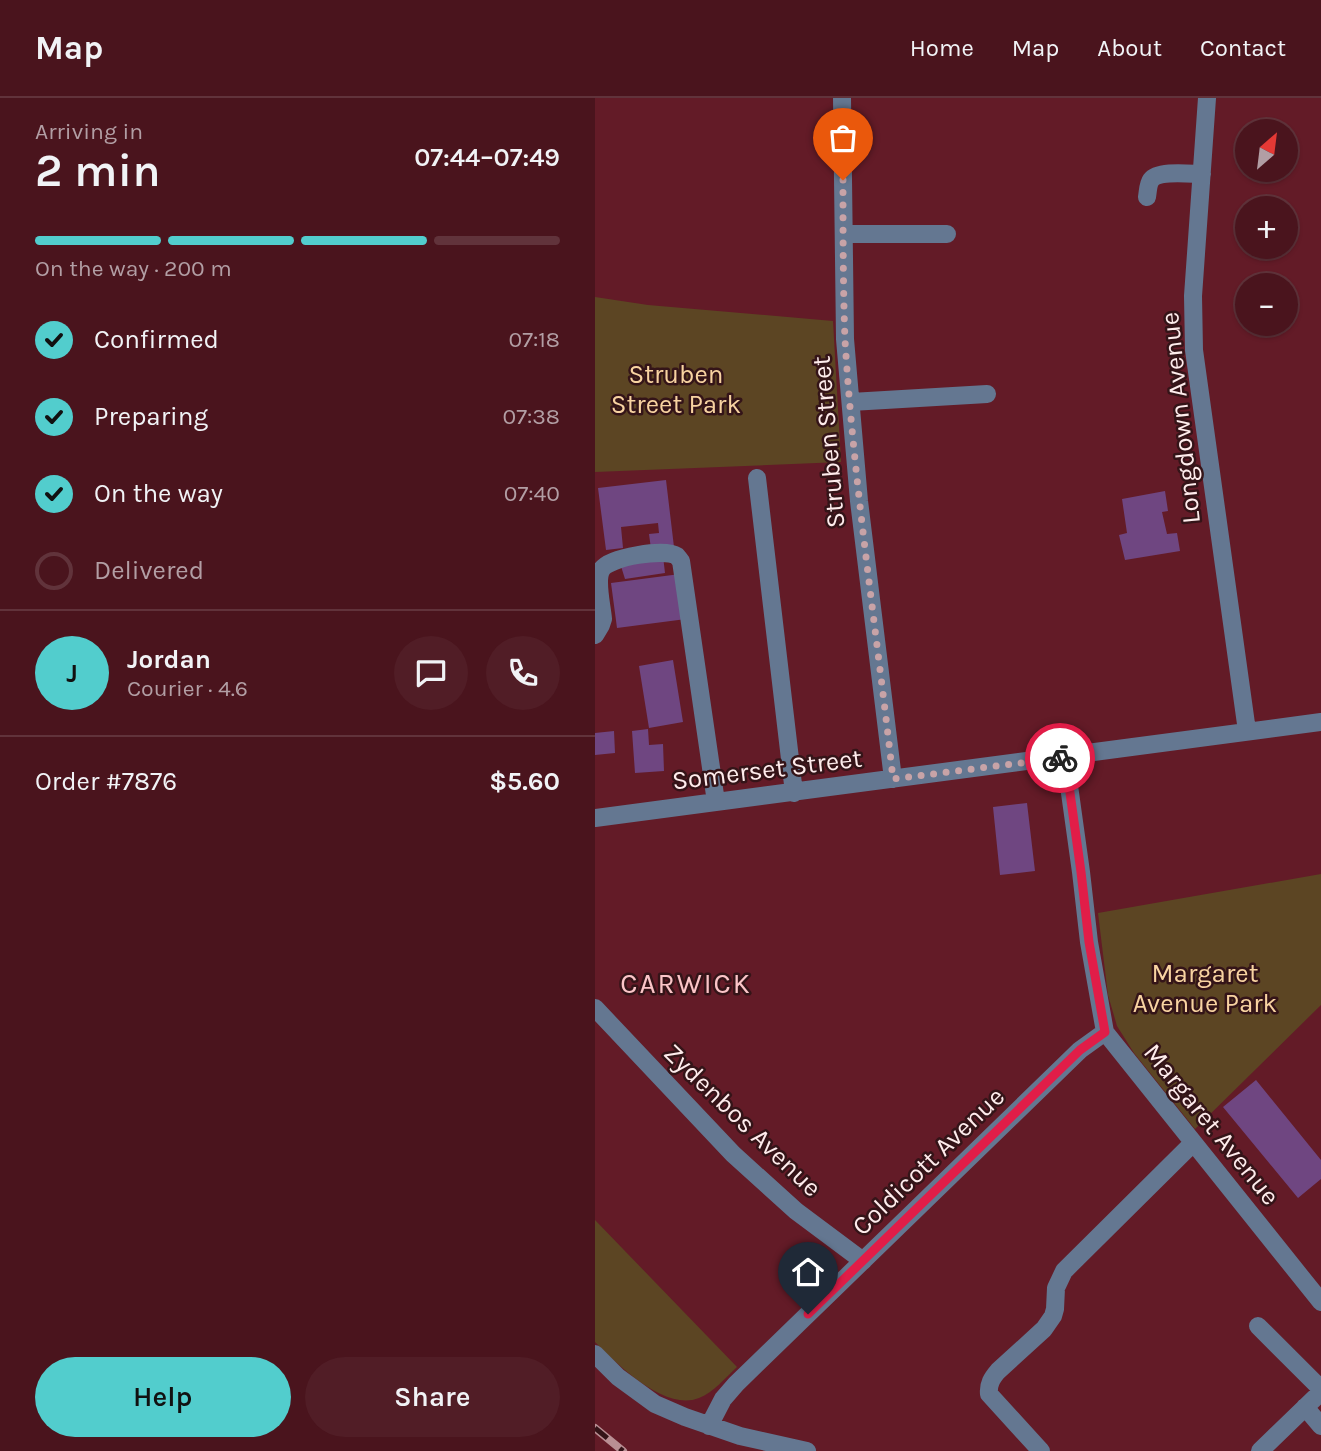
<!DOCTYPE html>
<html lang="en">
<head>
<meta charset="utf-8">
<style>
  :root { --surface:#4a141d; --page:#511d26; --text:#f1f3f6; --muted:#b29ea4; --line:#61333b; --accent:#52cdcd }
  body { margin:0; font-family:Karla,sans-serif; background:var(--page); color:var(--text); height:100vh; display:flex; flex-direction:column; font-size:26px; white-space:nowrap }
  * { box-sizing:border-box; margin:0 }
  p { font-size:23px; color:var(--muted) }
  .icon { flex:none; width:38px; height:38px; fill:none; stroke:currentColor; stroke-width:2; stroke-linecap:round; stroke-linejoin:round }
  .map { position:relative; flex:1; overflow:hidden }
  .sheet { display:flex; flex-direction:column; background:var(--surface); width:595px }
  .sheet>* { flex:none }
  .needle { width:46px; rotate:28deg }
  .tools { position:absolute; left:640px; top:21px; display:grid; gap:14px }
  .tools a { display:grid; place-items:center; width:63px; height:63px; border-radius:50%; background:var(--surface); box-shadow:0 2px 5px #0004,0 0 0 2px var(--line); font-size:35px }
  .pin { position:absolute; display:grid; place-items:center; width:60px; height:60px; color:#fff; margin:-72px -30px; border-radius:50% 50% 50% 0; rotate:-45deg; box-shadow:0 0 7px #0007 }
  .pin .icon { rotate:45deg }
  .courier { position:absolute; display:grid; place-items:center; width:70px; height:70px; margin:-35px; border:5px solid #e11d48; border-radius:50%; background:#fff; color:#222; box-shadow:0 2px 9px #0007 }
  .head em { font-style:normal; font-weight:600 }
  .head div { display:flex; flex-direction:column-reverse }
  .head { display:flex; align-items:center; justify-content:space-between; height:119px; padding:0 35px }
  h1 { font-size:46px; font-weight:600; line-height:52px }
  .bar { display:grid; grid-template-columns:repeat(4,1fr); gap:10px 7px; align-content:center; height:84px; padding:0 35px }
  .bar i { height:9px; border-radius:5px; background:var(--line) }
  .bar .current { background:var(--accent) }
  .bar p { grid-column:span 4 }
  .line { display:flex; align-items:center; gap:18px; padding:0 35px; border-top:2px solid var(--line) }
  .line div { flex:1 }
  .round { display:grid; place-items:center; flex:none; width:74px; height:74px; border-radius:37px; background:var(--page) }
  ol { padding:0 35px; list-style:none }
  li { display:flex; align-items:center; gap:21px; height:77px }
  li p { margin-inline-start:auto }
  li .icon { padding:7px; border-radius:50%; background:var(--accent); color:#111; stroke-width:4 }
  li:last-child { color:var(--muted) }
  li i { width:38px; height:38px; border:4px solid var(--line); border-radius:50% }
  .action { display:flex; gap:14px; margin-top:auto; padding:14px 35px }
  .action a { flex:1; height:80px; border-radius:42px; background:var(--accent); color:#111; font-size:28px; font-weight:600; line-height:80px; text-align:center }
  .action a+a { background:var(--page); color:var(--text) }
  header { display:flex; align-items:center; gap:42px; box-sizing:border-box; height:98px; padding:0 35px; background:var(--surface); border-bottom:2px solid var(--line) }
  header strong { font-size:33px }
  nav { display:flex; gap:38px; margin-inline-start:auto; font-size:24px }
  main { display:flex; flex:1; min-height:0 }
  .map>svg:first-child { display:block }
  .green { fill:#5c4523 }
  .building { fill:#6f4681 }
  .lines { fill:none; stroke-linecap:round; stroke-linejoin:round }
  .minor { stroke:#647791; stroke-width:18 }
  .rail-casing { stroke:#b98f94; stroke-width:8 }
  .rail { stroke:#341418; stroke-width:5; stroke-dasharray:16; stroke-linecap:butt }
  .done { stroke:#c8a3a7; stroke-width:7; stroke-dasharray:0 12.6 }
  .route { stroke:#e11d48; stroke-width:9 }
  .labels { text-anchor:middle; stroke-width:5; stroke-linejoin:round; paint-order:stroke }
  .park-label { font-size:26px; fill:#f8d3a1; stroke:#341418 }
  .street-label { font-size:26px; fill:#feecec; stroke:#341418 }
  .neighbourhood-label { font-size:28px; letter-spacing:2px; fill:#fbc5c8; stroke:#341418 }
</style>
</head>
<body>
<header>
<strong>Map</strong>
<nav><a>Home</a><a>Map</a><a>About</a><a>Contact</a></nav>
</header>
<main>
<section class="sheet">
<div class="head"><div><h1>2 min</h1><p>Arriving in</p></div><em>07:44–07:49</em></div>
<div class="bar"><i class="current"></i><i class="current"></i><i class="current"></i><i></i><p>On the way · 200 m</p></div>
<ol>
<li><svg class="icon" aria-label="check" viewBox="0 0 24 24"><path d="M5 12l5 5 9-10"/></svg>Confirmed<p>07:18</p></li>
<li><svg class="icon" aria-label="check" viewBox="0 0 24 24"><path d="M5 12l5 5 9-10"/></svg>Preparing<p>07:38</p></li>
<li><svg class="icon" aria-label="check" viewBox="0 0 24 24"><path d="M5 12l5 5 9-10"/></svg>On the way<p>07:40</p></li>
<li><i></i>Delivered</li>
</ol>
<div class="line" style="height:126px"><b class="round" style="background:var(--accent);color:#111">J</b><div><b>Jordan</b><p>Courier · 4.6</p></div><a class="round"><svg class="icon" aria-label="chat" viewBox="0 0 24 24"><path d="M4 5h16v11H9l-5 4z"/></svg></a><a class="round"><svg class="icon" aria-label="phone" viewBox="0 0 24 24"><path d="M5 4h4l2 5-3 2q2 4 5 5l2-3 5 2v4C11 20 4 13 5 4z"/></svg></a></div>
<div class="line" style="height:91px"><div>Order #7876</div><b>$5.60</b></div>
<div class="action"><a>Help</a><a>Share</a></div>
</section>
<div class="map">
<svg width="726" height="1353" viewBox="0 0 726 1353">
  <rect width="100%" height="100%" fill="#631b27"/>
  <path class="green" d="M0,199l53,8 185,16 8,141 -246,10z
    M726,776v131l-126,124 -61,-76 -17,-27 -9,-31 -10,-82z
    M0,1122l142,147c-12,11 -23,25 -38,31 -34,14 -82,-34 -104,-56z"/>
  <path class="building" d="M71,382l8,67 -23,2 -2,-15 10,-1 -1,-10 -37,4 2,21 -17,2 -8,-62z
    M570,393l3,20 -6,1 5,22 10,-1 3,18 -55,9 -6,-25 8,-2 -5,-34z
    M68,458l2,17 -40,6 -5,-16z
    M85,476l6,45 -69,9 -6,-45z
    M78,562l10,62 -34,6 -10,-62z
    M53,631l1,16 14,-1 1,27 -29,2 -3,-42z
    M19,633l1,22 -20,2v-22z
    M432,705l8,68 -35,4 -7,-68z
    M661,982l65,80v19l-23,19 -75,-91z"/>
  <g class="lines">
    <path class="minor" d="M247,0l3,241 14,162 34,278
      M612,0l-14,198 1,54 53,381
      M552,99c1,-6 1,-13 4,-17 7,-10 40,-6 51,-6
      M249,136h103
      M256,304l136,-8
      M162,380l37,315
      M0,537l6,-10 2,-6c-1,-13 -8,-40 -1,-50 8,-12 63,-21 75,-13 1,1 2,3 4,5l35,241
      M470,659l16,115 8,70 16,90 216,270
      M0,720l726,-96
      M0,910l138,146 63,57 67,50
      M663,1228l63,63
      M0,1256l23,23 37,27 30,13 55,19 67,15
      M710,1309l16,19
      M114,1328l14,-27 13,-15 344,-334 25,-18
      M446,1353l-52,-57c-1,-10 3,-16 9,-23l46,-42 9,-13 2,-7 1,-21 8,-17 129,-128
      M665,1353l61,-59"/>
    <g class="rail-casing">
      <path id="rail" d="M0,1330l28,23"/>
    </g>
    <use href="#rail" class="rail"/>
  </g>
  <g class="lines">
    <path class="done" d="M248,82c0,53 0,107 2,160 9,147 32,293 48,439l167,-21"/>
    <path class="route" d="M213,1216l272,-264 25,-18 -16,-90 -8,-70 -16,-115 -5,1"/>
  </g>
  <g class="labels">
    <g class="park-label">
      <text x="81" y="285">Struben<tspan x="81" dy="30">Street Park</tspan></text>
      <text x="610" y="884">Margaret<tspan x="610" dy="30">Avenue Park</tspan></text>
    </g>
    <g class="street-label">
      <text transform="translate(585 320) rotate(-96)" y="9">Longdown Avenue</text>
      <text transform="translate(233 344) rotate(-95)" y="9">Struben Street</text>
      <text transform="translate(172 671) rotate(-7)" y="9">Somerset Street</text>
      <text transform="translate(148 1022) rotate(44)" y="9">Zydenbos Avenue</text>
      <text transform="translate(617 1026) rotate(51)" y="9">Margaret Avenue</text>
      <text transform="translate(333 1063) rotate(-44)" y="9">Coldicott Avenue</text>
    </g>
    <g class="neighbourhood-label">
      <text x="91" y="895">CARWICK</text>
    </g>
  </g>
</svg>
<div class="tools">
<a><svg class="needle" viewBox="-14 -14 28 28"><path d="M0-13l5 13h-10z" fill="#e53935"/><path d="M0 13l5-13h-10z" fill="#b29ea4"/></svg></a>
<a>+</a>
<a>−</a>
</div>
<div class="pin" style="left:248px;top:82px;background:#ea580c"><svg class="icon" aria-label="bag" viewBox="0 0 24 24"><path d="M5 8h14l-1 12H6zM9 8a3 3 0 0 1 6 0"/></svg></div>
<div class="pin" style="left:213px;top:1216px;background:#1f2937"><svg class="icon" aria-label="home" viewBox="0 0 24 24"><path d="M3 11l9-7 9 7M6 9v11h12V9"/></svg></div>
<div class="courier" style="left:465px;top:660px"><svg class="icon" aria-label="bike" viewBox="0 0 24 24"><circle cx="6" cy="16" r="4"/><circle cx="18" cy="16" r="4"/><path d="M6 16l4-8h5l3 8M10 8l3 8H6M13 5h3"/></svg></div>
</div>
</main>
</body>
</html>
